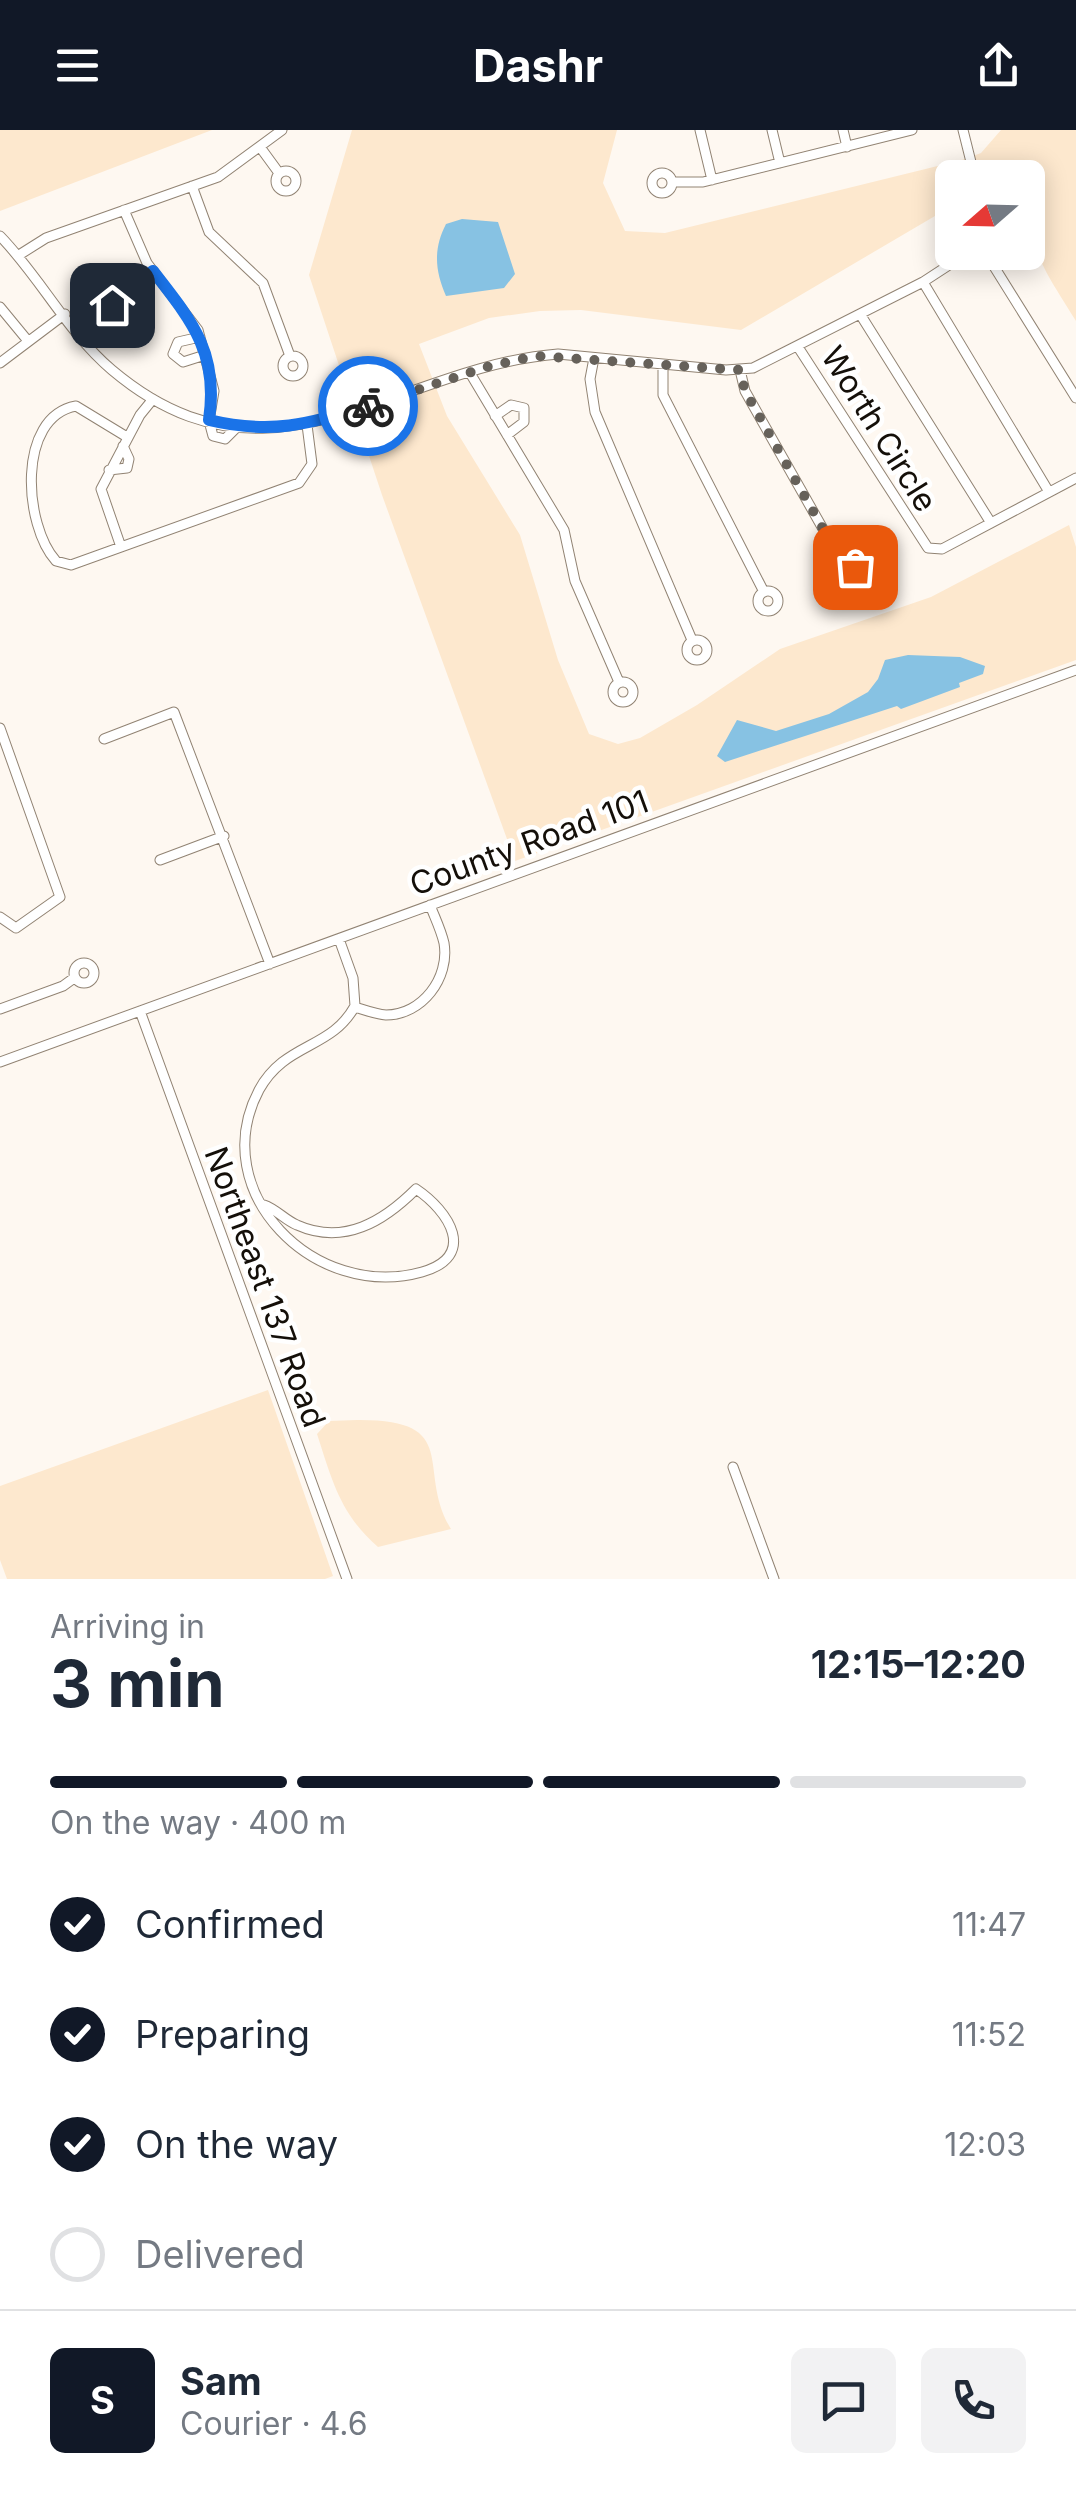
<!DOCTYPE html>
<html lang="en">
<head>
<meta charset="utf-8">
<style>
  :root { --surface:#fff; --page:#f2f2f3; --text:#1f2937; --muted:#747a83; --line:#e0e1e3; --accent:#111827 }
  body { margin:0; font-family:Inter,sans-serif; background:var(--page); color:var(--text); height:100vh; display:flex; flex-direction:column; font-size:38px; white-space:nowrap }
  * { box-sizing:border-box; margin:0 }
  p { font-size:32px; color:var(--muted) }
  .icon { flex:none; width:55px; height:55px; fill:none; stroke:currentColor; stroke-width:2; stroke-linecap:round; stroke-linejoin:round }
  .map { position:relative; height:1449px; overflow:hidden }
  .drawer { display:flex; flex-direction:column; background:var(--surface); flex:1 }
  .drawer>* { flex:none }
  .needle { width:65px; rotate:250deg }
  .controls { position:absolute; left:935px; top:30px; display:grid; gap:20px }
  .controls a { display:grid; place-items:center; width:110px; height:110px; border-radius:15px; background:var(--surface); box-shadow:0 5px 25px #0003; font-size:50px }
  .pin { position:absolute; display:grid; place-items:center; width:85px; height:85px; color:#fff; margin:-42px; border-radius:20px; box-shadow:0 5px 15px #0006 }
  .courier { position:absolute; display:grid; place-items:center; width:100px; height:100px; margin:-50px; border:8px solid #1a73e8; border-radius:50%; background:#fff; color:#222; box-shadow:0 2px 12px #0007 }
  .head em { font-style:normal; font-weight:700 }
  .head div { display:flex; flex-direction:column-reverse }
  .head { display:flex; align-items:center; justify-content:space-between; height:170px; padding:0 50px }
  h1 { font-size:65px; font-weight:700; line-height:75px }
  .bar { display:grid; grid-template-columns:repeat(4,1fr); gap:15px 10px; align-content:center; height:120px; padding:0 50px }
  .bar i { height:12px; border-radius:8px; background:var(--line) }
  .bar .on { background:var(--accent) }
  .bar p { grid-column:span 4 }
  .line { display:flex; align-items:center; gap:25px; padding:0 50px; border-top:2px solid var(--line) }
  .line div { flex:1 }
  .round { display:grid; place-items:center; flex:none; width:105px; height:105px; border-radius:15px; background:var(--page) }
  ol { padding:0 50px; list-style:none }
  li { display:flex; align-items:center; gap:30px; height:110px }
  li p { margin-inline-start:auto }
  li .icon { padding:10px; border-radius:50%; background:var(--accent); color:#fff; stroke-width:4 }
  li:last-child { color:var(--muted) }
  li i { width:55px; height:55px; border:5px solid var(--line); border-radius:50% }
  header { display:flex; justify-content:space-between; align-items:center; height:130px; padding:0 50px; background:var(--accent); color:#fff; font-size:45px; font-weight:700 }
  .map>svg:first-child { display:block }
  .green { fill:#fde8ce }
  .water { fill:#87c2e3 }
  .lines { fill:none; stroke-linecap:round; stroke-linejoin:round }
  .minor-casing { stroke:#918373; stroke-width:11 }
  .minor { stroke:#fff; stroke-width:9 }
  .done { stroke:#66615a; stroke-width:10; stroke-dasharray:0 18 }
  .route { stroke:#1a73e8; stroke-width:12 }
  .labels { text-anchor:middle; stroke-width:9; stroke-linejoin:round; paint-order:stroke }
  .street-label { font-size:32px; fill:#140f09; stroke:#fff }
</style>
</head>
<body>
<header><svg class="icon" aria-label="menu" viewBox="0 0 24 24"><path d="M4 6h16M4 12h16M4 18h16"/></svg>Dashr<svg class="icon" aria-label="share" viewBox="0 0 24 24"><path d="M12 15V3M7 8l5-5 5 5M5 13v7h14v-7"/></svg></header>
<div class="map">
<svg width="1076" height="1449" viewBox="0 0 1076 1449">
  <rect width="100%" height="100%" fill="#fef8f1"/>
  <path class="green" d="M0,0h212l-212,81z
    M352,0h265l-14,53 22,48 40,2 297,-73 19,-7 20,-23h75v191c-37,-60 -48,-70 -48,-143h-76v28l-211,124 -160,-20 -41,1 -51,7 -70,26 28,72 73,119 38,125 31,74 29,10 22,-6 57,-33 83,-56 151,-52 138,-72 7,22v113l-561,201 -133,-366 -73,-220z
    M268,1260l65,186 -8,3h-318l-7,-19v-74z
    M357,1290c107,-1 58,50 94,109l-73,18c-38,-33 -46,-67 -61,-113l12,-13z"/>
  <path class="water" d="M462,89l36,3 17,52 -11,14 -58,8c-11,-25 -13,-47 0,-72z
    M908,525l52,2 25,9 -2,8 -24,9 1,4 -59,22 -4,-3 -172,56 -8,-6 20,-36 39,11 53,-17 39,-22 10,-13 7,-19z"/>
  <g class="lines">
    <g class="minor-casing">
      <path id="minor" d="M700,0l12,50
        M772,0l8,33
        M843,0l4,17
        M963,0l12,48
        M260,17l19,26
        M276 51a10 10 0 1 1 20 0a10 10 0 1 1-20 0Z
        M652 53a10 10 0 1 1 20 0a10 10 0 1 1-20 0Z
        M672,52h31l209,-52
        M192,56l17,46 54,51 27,73
        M124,80l23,53 51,67 16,61 -5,30 4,15 12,3 12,-12
        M0,106c40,41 68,97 112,134 159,134 281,-3 446,-16l168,16 27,-2 170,-86 46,-30
        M985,122l91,146
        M19,125l27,-17 172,-61 64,-47
        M923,152l126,210
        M108 166a10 10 0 1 1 20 0a10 10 0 1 1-20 0Z
        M126,160l27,-19
        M0,177l28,34
        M860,184l131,209
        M200,207l-22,5 -5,12 10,8 22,-7
        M798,217l130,201 14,1 134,-71
        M283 236a10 10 0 1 1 20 0a10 10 0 1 1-20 0Z
        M594,228l-4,21 5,33 97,228
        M0,233l65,-49
        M663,234v31l101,197
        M740,240l5,21 99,175
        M470,243l94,157 11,51 44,101
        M495,286l16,-11 13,3v14l-17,13
        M127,307l-51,-31c-60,11 -52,120 -20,155l15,4 228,-82 13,-19 -5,-39
        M109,340l18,-2 2,-9 -6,-13
        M121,417l-20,-58 39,-74 13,-16
        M839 446a10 10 0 1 1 20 0a10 10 0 1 1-20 0Z
        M758 471a10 10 0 1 1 20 0a10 10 0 1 1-20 0Z
        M687 520a10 10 0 1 1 20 0a10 10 0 1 1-20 0Z
        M613 562a10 10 0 1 1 20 0a10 10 0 1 1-20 0Z
        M0,598l60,169 -44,31 -16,-11
        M104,609l70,-27 96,252
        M160,730l64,-24
        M74 843a10 10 0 1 1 20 0a10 10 0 1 1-20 0Z
        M355,877c10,3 20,7 31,8 36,0 64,-37 58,-72 -3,-13 -9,-25 -14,-38
        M0,879l63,-23 11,-8
        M140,881l207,568
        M0,932l1076,-392
        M264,1075c12,4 21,15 33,20 47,21 87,-4 119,-36 33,22 62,67 6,83 -107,30 -217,-80 -163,-182 26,-48 72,-40 96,-84l-2,-28 -14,-39
        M733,1337l41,112"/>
    </g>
    <use href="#minor" class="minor"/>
  </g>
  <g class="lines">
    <path class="done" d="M368,276l122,-40 46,-10 204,14 5,21 99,175 11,1"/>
    <path class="route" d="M112,175l14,-2v-13l27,-19c39,50 66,82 56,149 63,15 99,4 159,-14"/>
  </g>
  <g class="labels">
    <g class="street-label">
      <text transform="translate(879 299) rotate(58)" y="11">Worth Circle</text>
      <text transform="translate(529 713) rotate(-20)" y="11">County Road 101</text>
      <text transform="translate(265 1157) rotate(70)" y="11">Northeast 137 Road</text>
    </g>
  </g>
</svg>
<div class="controls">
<a><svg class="needle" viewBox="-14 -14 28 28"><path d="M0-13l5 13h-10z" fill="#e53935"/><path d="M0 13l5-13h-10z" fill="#747a83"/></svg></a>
</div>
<div class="pin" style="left:855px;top:437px;background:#ea580c"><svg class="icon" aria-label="bag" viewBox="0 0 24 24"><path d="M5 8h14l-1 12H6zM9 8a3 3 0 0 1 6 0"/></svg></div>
<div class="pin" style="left:112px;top:175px;background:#1f2937"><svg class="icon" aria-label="home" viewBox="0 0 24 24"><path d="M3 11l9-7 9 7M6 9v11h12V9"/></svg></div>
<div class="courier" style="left:368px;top:276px"><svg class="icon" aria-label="bike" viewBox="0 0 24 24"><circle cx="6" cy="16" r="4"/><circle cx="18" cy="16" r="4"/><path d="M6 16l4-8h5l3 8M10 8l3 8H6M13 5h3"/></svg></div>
</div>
<section class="drawer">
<div class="head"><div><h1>3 min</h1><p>Arriving in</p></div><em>12:15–12:20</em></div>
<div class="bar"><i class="on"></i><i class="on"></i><i class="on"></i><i></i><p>On the way · 400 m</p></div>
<ol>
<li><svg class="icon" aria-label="check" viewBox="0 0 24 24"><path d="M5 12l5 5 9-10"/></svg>Confirmed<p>11:47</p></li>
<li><svg class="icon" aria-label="check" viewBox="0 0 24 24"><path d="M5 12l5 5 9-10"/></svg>Preparing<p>11:52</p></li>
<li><svg class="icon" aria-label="check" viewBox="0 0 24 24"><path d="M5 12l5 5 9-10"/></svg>On the way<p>12:03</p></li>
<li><i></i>Delivered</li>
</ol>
<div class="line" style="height:180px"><b class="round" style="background:var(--accent);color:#fff">S</b><div><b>Sam</b><p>Courier · 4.6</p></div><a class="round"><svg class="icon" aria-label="chat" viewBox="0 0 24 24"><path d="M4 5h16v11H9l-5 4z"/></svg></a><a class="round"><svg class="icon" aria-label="phone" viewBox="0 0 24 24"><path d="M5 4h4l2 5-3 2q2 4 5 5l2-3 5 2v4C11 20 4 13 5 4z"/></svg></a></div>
</section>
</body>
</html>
